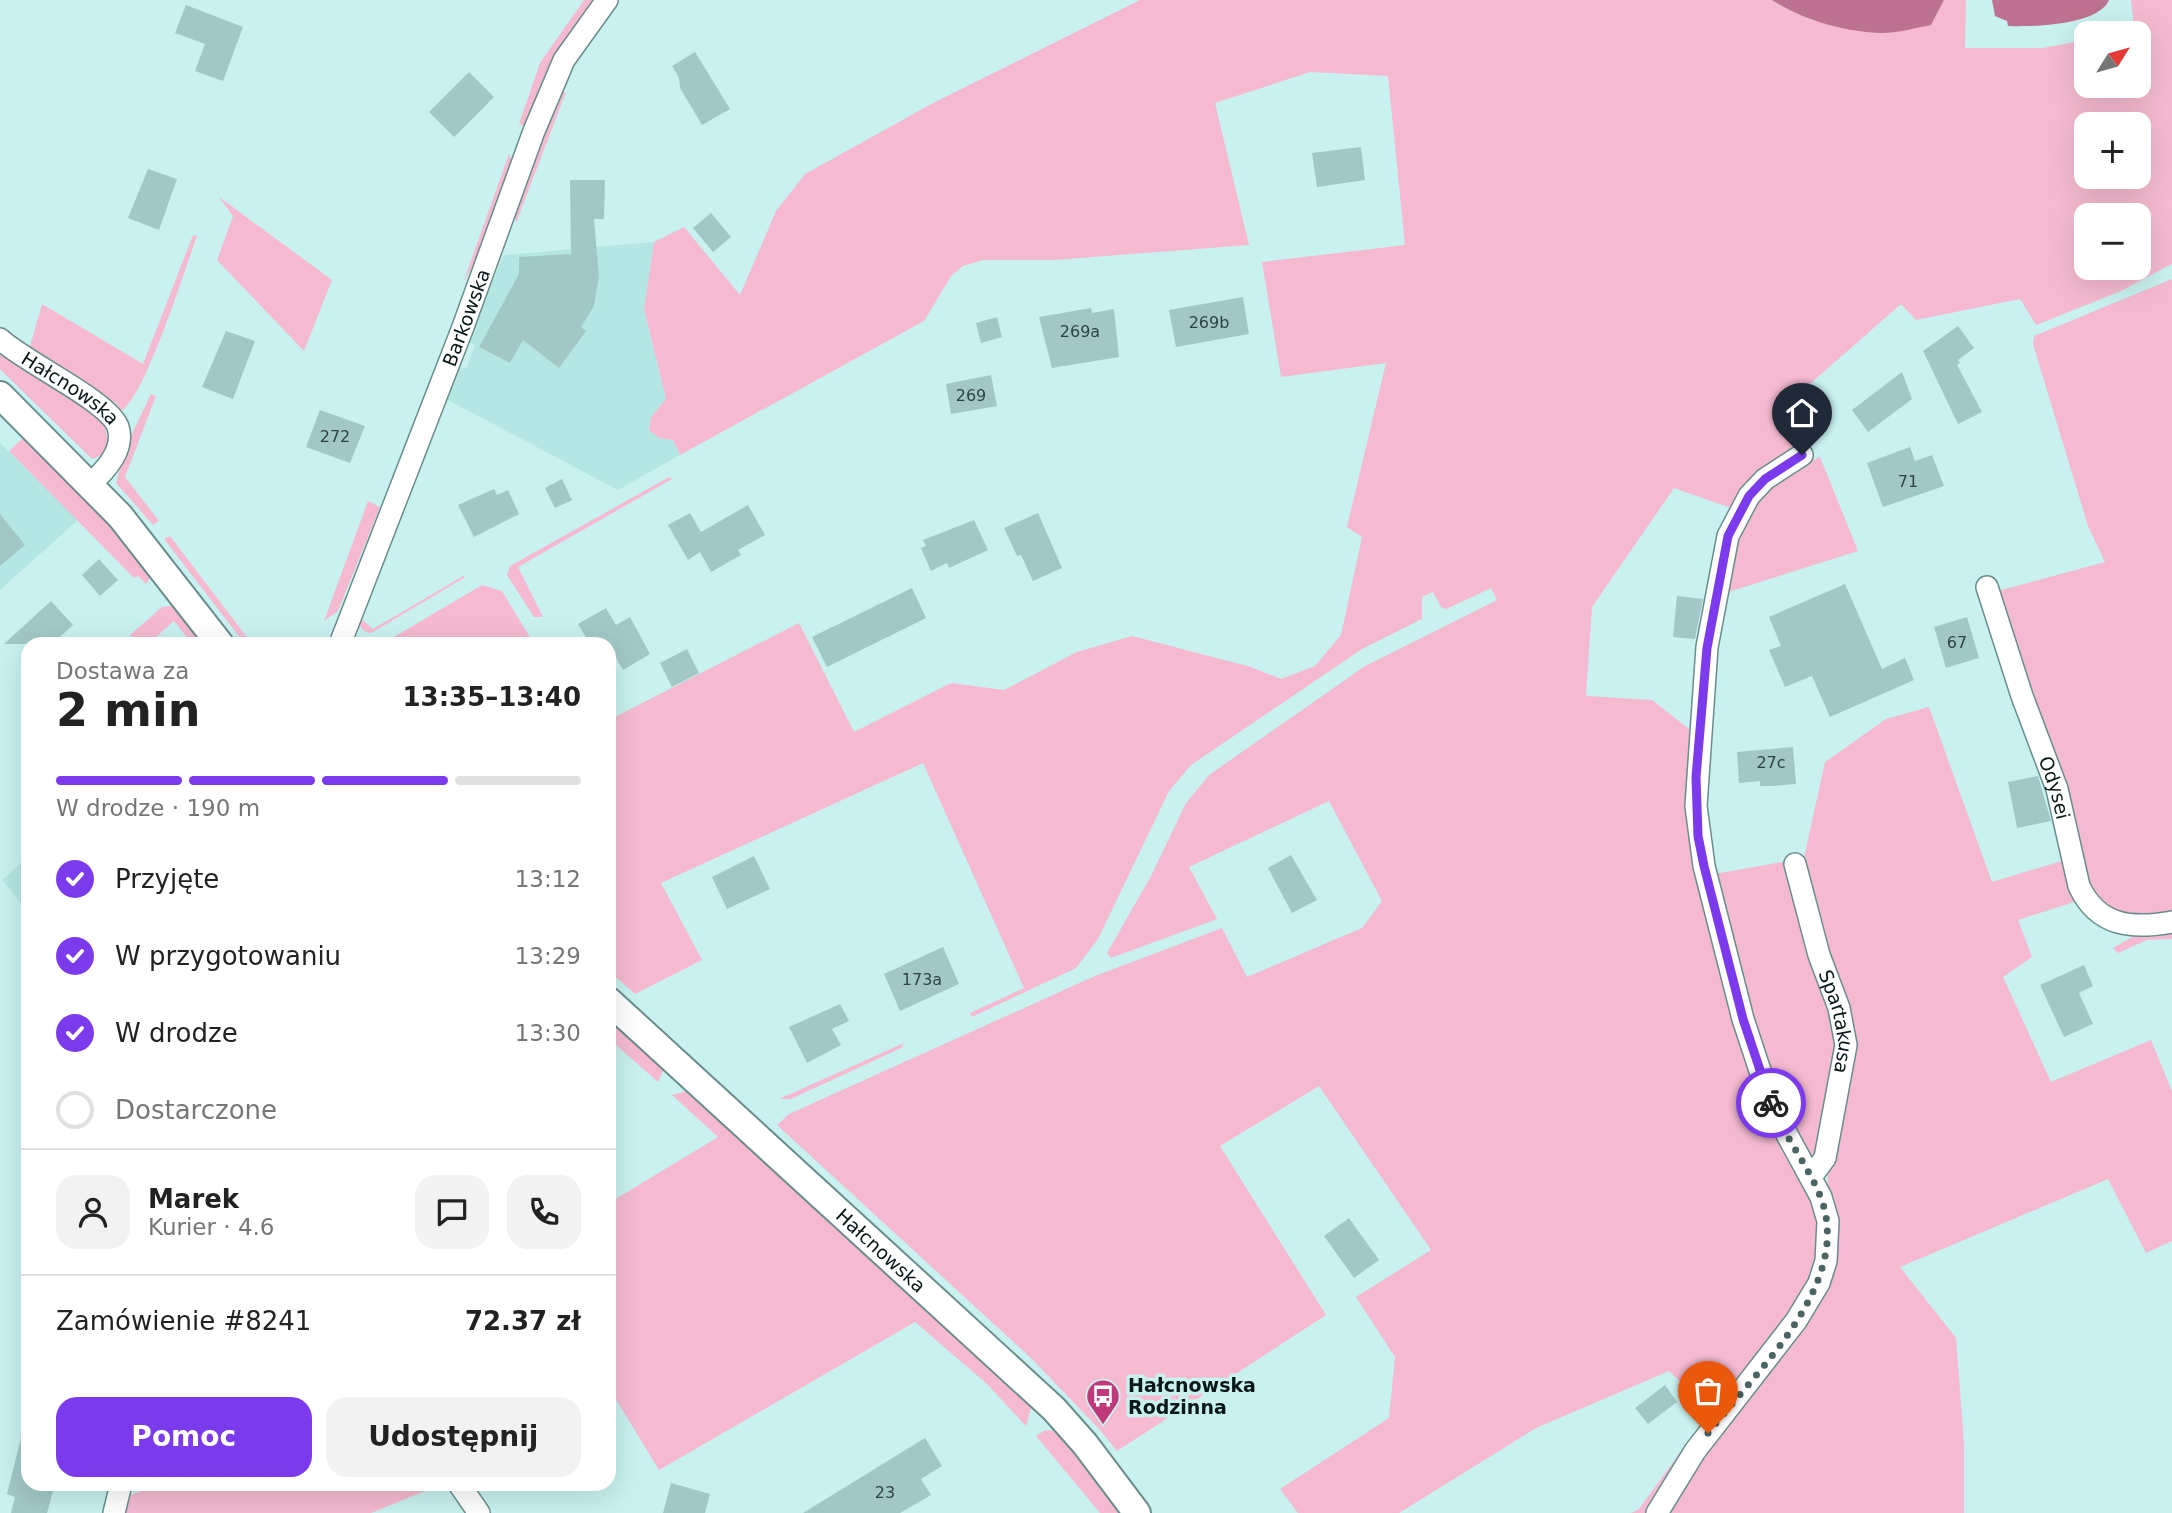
<!DOCTYPE html>
<html lang="pl">
<head>
<meta charset="utf-8">
<style>
  :root { --surface:#fff; --page:#f2f2f2; --text:#222; --muted:#767676; --line:#e0e0e0; --accent:#7c3aed }
  body { margin:0; font-family:"DejaVu Sans",sans-serif; background:var(--page); color:var(--text); height:100vh; display:flex; flex-direction:column; font-size:26px; white-space:nowrap }
  * { box-sizing:border-box; margin:0 }
  p { font-size:23px; color:var(--muted) }
  .icon { flex:none; width:38px; height:38px; fill:none; stroke:currentColor; stroke-width:2; stroke-linecap:round; stroke-linejoin:round }
  .map { position:relative; flex:1; overflow:hidden }
  .drawer { position:absolute; left:21px; top:637px; width:595px; height:854px; display:flex; flex-direction:column; background:var(--surface); border-radius:21px; box-shadow:0 7px 28px #0002 }
  .drawer>* { flex:none }
  .needle { width:46px; rotate:53deg }
  .controls { position:absolute; left:2074px; top:21px; display:grid; gap:14px }
  .controls a { display:grid; place-items:center; width:77px; height:77px; border-radius:14px; background:var(--surface); box-shadow:0 7px 28px #0002; font-size:35px }
  .pin { position:absolute; display:grid; place-items:center; width:60px; height:60px; color:#fff; margin:-72px -30px; border-radius:50% 50% 50% 0; rotate:-45deg; box-shadow:0 0 7px #0007 }
  .pin .icon { rotate:45deg }
  .courier { position:absolute; display:grid; place-items:center; width:70px; height:70px; margin:-35px; border:5px solid #7c3aed; border-radius:50%; background:#fff; color:#222; box-shadow:0 2px 9px #0007 }
  .head em { font-style:normal; font-weight:800 }
  .head div { display:flex; flex-direction:column-reverse }
  .head { display:flex; align-items:center; justify-content:space-between; height:119px; padding:0 35px }
  h1 { font-size:46px; font-weight:800; line-height:52px }
  .bar { display:grid; grid-template-columns:repeat(4,1fr); gap:10px 7px; align-content:center; height:84px; padding:0 35px }
  .bar i { height:9px; border-radius:5px; background:var(--line) }
  .bar .selected { background:var(--accent) }
  .bar p { grid-column:span 4 }
  .line { display:flex; align-items:center; gap:18px; padding:0 35px; border-top:2px solid var(--line) }
  .line div { flex:1 }
  .round { display:grid; place-items:center; flex:none; width:74px; height:74px; border-radius:21px; background:var(--page) }
  ol { padding:0 35px; list-style:none }
  li { display:flex; align-items:center; gap:21px; height:77px }
  li p { margin-inline-start:auto }
  li .icon { padding:7px; border-radius:50%; background:var(--accent); color:#fff; stroke-width:4 }
  li:last-child { color:var(--muted) }
  li i { width:38px; height:38px; border:4px solid var(--line); border-radius:50% }
  .button { display:flex; gap:14px; margin-top:auto; padding:14px 35px }
  .button a { flex:1; height:80px; border-radius:21px; background:var(--accent); color:#fff; font-size:28px; font-weight:800; line-height:80px; text-align:center }
  .button a+a { background:var(--page); color:var(--text) }
  .map>svg:first-child { display:block }
  .built { fill:#b4e6e4 }
  .green { fill:#f5bad0; fill-rule:evenodd }
  .water { fill:#be7291 }
  .building { fill:#a1c8c7 }
  .lines { fill:none; stroke-linecap:round; stroke-linejoin:round }
  .minor-casing { stroke:#688d8c; stroke-width:24 }
  .tertiary-casing { stroke:#688d8c; stroke-width:30 }
  .minor { stroke:#fff; stroke-width:21 }
  .tertiary { stroke:#fff; stroke-width:26 }
  .done { stroke:#4b6363; stroke-width:7; stroke-dasharray:0 12.6 }
  .route { stroke:#7c3aed; stroke-width:9 }
  .labels { text-anchor:middle; stroke-width:7; stroke-linejoin:round; paint-order:stroke }
  .number-label { font-size:16px; fill:#2e4343 }
  .street-label { font-size:19px; fill:#081717; stroke:#c8f1ef }
  .poi-label { font-size:19px; font-weight:bold; fill:#081717; stroke:#c8f1ef; text-anchor:start }
</style>
</head>
<body>
<div class="map">
<svg width="2172" height="1513" viewBox="0 0 2172 1513">
  <rect width="100%" height="100%" fill="#c8f1ef"/>
  <path class="built" d="M654,242l-10,67 22,90 -15,18 8,21 14,2 7,15 -62,35 -172,-91 12,-30 9,-2 8,-22 -8,-4 37,-86z
    M0,443l79,76 -79,71z
    M28,857v55l-26,-32z"/>
  <path class="green" d="M584,0h12l-70,126 -7,-2 21,-61z
    M1140,0h632c53,35 99,28 159,25l13,-25h22l-1,48h78l43,-8v46h52v-53h-28l24,-7 -3,-26h41v264l-51,27 -85,34 -16,-26 -104,21 -15,-16 -106,93 19,44 -50,30 -33,37 -57,-20 -82,119 -6,89 66,4 42,33 5,134 121,345 -6,69 -164,232h-19l8,-4 71,-98 -41,-40 -133,57 -137,85h-101l-18,-24 109,-71 6,-61 -39,-60 75,-47 -112,-164 -99,60 106,169 -209,136 -17,-21 -68,-71 -255,-234 12,-11 306,-138 127,-48 25,49 115,-49 20,-27 -53,-100 -140,66 28,52 -106,39 -4,-5 44,-77 35,-73 23,-28 156,-109 132,-66 -6,-12 -45,21 -5,-2 -8,-15 -11,5v22l-60,30 -171,116 -22,26 -71,148 -22,29 -104,49 -2,-4 54,-25 -101,-225 -262,120 41,77 -67,34 -26,-23v-251l190,-97 55,109 97,-49 53,7 73,-38 55,-16 119,31 30,12 34,-13 26,-31 21,-98 -15,-10 39,-164 -105,14 -19,-115 143,-17 -17,-169 -78,-4 -95,31 34,142 -195,15h-71l-20,6 -12,10 -27,45 -244,134 -7,-15 -14,-2 -10,-8 2,-13 15,-18 -22,-90 10,-67 30,-15 56,68 36,-84 29,-37 130,-72zM2086,124h52v53h-52zM2086,215h52v53h-52z
    M559,92h7l-50,131 -2,-15z
    M509,154l3,8 -28,83 -21,38z
    M219,197l113,83 -28,71 -87,-91 16,-44z
    M193,235l4,1c-13,36 -49,151 -73,173l-3,1 -5,-7 -87,-53 13,-46 101,60z
    M2172,279v637l-51,1 -31,-24 -96,-301 111,-30 -17,-36 -55,-182 1,-8z
    M0,349l96,67 9,11 3,16 -6,12 -10,4 -92,-90z
    M458,369l-97,250 12,10 92,-54 -1,3 -93,55 -7,-2 -7,-9 96,-250z
    M151,394l5,2 -31,81 34,44 -6,4 -37,-42 11,-39z
    M22,439h4l75,74 51,62 -6,9 -8,-8 -4,2 -125,-127z
    M1820,457l38,94 -133,42c7,-44 17,-88 55,-116 12,-9 27,-14 40,-20z
    M669,477l3,2 -154,88 25,50h-9l-27,-42 3,-9z
    M368,501l12,6 -42,104 -14,10z
    M170,536l82,108h-7l-81,-105z
    M482,585l20,6 32,53h-152z
    M172,606l5,3 27,35h-12l-18,-23 -26,23h-9l-9,-9 32,-28z
    M1929,707l63,175 76,-23 12,41 -62,20 14,37 -29,20 48,105 100,-42 21,51v150l-26,12 -38,-74 -208,88 56,71 8,105v70h-301l160,-227 5,-115 18,-86 -47,-226 5,-1 21,-96 61,-43z
    M1789,861l50,167 -18,121 -10,10 -34,-53 -63,-232z
    M2172,928v11l-25,1 -29,13 -5,-5 23,-13z
    M609,1019l55,50 -6,13 -49,-43z
    M904,1043l-3,5 -110,51h-12z
    M687,1091l341,308 3,9 -5,18 -39,-42 -72,-62 -256,148 -50,-82v-185l109,-66 -46,-42z
    M1045,1430l10,1 67,82h-22l-64,-77z
    M160,1484h282l-71,29h-247l4,-17z"/>
  <path class="water" d="M1772,0h172l-13,25c-16,3 -33,8 -49,8 -37,-1 -79,-13 -110,-33z
    M1992,0h117c-10,25 -76,27 -101,26l-1,-5 -12,-5z"/>
  <path class="building" d="M186,5l57,22 -20,54 -28,-10 10,-27 -30,-11z
    M695,52l35,57 -28,16 -22,-37 -1,-10 -7,-12z
    M469,72l25,25 -40,40 -25,-25z
    M1361,147l4,33 -48,7 -5,-34z
    M148,169l29,10 -18,51 -31,-12z
    M570,180h35l-1,39h-10l5,57 -5,30 -13,21 5,4 -27,37 -36,-28 -13,23 -31,-16 40,-73v-17l52,-3z
    M711,213l20,24 -18,15 -20,-24z
    M1243,297l6,37 -73,13 -7,-37z
    M1091,308l1,5 22,-4 5,48 -67,11 -13,-51z
    M997,317l5,20 -21,6 -5,-20z
    M1958,326l16,22 -16,12 2,3 -3,2 25,47 -24,12 -35,-73z
    M226,331l29,10 -22,58 -31,-12z
    M1902,372l10,27 -44,33 -16,-22z
    M991,375l6,31 -46,8 -5,-30z
    M320,410l45,16 -15,37 -44,-16z
    M1910,447l5,14 17,-6 12,31 -61,21 -16,-44z
    M562,479l10,21 -17,8 -10,-20z
    M494,489l3,6 11,-5 11,24 -45,23 -16,-32z
    M748,505l17,30 -27,15 3,5 -30,17 -11,-20 -12,8 -20,-35 22,-12 11,19z
    M1038,513l24,55 -29,13 -12,-26 -4,1 -13,-28z
    M0,514l25,31 -25,21z
    M974,520l14,30 -39,18 -2,-5 -16,8 -10,-23 5,-2 -3,-6z
    M99,559l19,21 -18,16 -18,-21z
    M1845,584l37,85 23,-11 9,22 -84,37 -18,-41 -27,11 -16,-37 12,-4 -12,-29z
    M912,588l14,30 -99,49 -15,-30z
    M1677,596l26,3 -8,40 -22,-2z
    M51,601l22,24 -21,19h-48z
    M606,608l10,17 14,-8 20,37 -27,16 -7,-12 -7,5v-19h-19l-12,-20z
    M1967,617l12,41 -33,10 -12,-41z
    M687,649l12,24 -27,14 -12,-24z
    M1793,747l3,37 -24,2h-12v-5l-21,2 -2,-31z
    M2038,776l13,45 -34,7 -9,-46z
    M1291,855l26,45 -25,13 -24,-45z
    M754,856l16,33 -43,20 -15,-32z
    M943,947l16,37 -59,27 -16,-37z
    M2084,965l9,21 -14,7 14,31 -29,13 -24,-52z
    M840,1004l9,17 -17,8 9,16 -34,18 -18,-36z
    M1349,1218l30,42 -25,18 -30,-42z
    M1665,1385l12,17 -29,22 -13,-16z
    M21,1438l7,1v45h27l-8,29h-36l4,-16 -8,-3z
    M925,1438l17,28 -21,13 10,16 -31,18h-97z
    M671,1483l39,11 -5,19h-42z"/>
  <g class="lines">
    <g class="minor-casing">
      <g id="minor">
        <path id="s1" d="M0,339c24,23 109,62 118,88 7,22 -13,44 -28,57"/>
        <path id="s2" d="M1987,587l35,109 35,93 22,97c19,41 53,43 93,36"/>
        <path id="s3" d="M340,644l123,-317 71,-196 30,-71 43,-60"/>
        <path id="s4" d="M1795,864l24,91 20,53 7,37 -21,113 -14,19"/>
        <path d="M459,1484l20,29"/>
        <path d="M114,1513l7,-29"/>
        <path d="M1657,1513l38,-62 101,-130 23,-38 7,-22 2,-40 -7,-24 -49,-90 -29,-88 -39,-153 -8,-60 11,-159 21,-111 21,-40 16,-17 37,-24"/>
      </g>
    </g>
    <g class="tertiary-casing">
      <g id="tertiary">
        <path d="M0,395l120,121 100,128"/>
        <path id="s5" d="M609,1001l445,408 31,35 52,69"/>
      </g>
    </g>
    <use href="#minor" class="minor"/>
    <use href="#tertiary" class="tertiary"/>
  </g>
  <g class="lines">
    <path class="done" d="M1708,1433c49,-63 145,-149 113,-235 -13,-33 -37,-62 -50,-95"/>
    <path class="route" d="M1771,1103l-28,-84 -39,-153 -6,-30 -2,-59 11,-129 21,-112 21,-40 16,-17 37,-24"/>
  </g>
  <defs>
    <g id="bus-pin" transform="scale(1.75)"><path d="M0 17L-7.5 6A9.5 9.5 0 1 1 7.5 6Z" fill="#bf397b" stroke="#c8f1ef"/><path d="M-5-6H5V4H4V6H2V4H-2V6H-4V4H-5ZM-3.5-4V0h7V-4ZM-3.5 1.2v1.5H-2V1.2ZM2 1.2v1.5H3.5V1.2Z" fill="#fff"/></g>
  </defs>
  <g fill-rule="evenodd">
    <use href="#bus-pin" x="1103" y="1396"/>
  </g>
  <g class="labels">
    <g class="number-label">
      <text x="1209" y="328">269b</text>
      <text x="1080" y="337">269a</text>
      <text x="971" y="401">269</text>
      <text x="335" y="442">272</text>
      <text x="1908" y="487">71</text>
      <text x="1957" y="648">67</text>
      <text x="1771" y="768">27c</text>
      <text x="922" y="985">173a</text>
      <text x="885" y="1498">23</text>
    </g>
    <g class="street-label">
      <text dy="7" stroke="none"><textPath href="#s3" startOffset="350">Barkowska</textPath></text>
      <text dy="7" stroke="none"><textPath href="#s1" startOffset="86">Hałcnowska</textPath></text>
      <text dy="7" stroke="none"><textPath href="#s2" startOffset="212">Odysei</textPath></text>
      <text dy="7" stroke="none"><textPath href="#s4" startOffset="164">Spartakusa</textPath></text>
      <text dy="7" stroke="none"><textPath href="#s5" startOffset="369">Hałcnowska</textPath></text>
    </g>
    <g class="poi-label">
      <text x="1128" y="1392">Hałcnowska<tspan x="1128" dy="22">Rodzinna</tspan></text>
    </g>
  </g>
</svg>
<div class="controls">
<a><svg class="needle" viewBox="-14 -14 28 28"><path d="M0-13l5 13h-10z" fill="#e53935"/><path d="M0 13l5-13h-10z" fill="#767676"/></svg></a>
<a>+</a>
<a>−</a>
</div>
<div class="pin" style="left:1708px;top:1433px;background:#ea580c"><svg class="icon" aria-label="bag" viewBox="0 0 24 24"><path d="M5 8h14l-1 12H6zM9 8a3 3 0 0 1 6 0"/></svg></div>
<div class="pin" style="left:1802px;top:455px;background:#1f2937"><svg class="icon" aria-label="home" viewBox="0 0 24 24"><path d="M3 11l9-7 9 7M6 9v11h12V9"/></svg></div>
<div class="courier" style="left:1771px;top:1103px"><svg class="icon" aria-label="bike" viewBox="0 0 24 24"><circle cx="6" cy="16" r="4"/><circle cx="18" cy="16" r="4"/><path d="M6 16l4-8h5l3 8M10 8l3 8H6M13 5h3"/></svg></div>
<section class="drawer">
<div class="head"><div><h1>2 min</h1><p>Dostawa za</p></div><em>13:35–13:40</em></div>
<div class="bar"><i class="selected"></i><i class="selected"></i><i class="selected"></i><i></i><p>W drodze · 190 m</p></div>
<ol>
<li><svg class="icon" aria-label="check" viewBox="0 0 24 24"><path d="M5 12l5 5 9-10"/></svg>Przyjęte<p>13:12</p></li>
<li><svg class="icon" aria-label="check" viewBox="0 0 24 24"><path d="M5 12l5 5 9-10"/></svg>W przygotowaniu<p>13:29</p></li>
<li><svg class="icon" aria-label="check" viewBox="0 0 24 24"><path d="M5 12l5 5 9-10"/></svg>W drodze<p>13:30</p></li>
<li><i></i>Dostarczone</li>
</ol>
<div class="line" style="height:126px"><a class="round"><svg class="icon" aria-label="person" viewBox="0 0 24 24"><circle cx="12" cy="8" r="4"/><path d="M4 21q1-7 8-7t8 7"/></svg></a><div><b>Marek</b><p>Kurier · 4.6</p></div><a class="round"><svg class="icon" aria-label="chat" viewBox="0 0 24 24"><path d="M4 5h16v11H9l-5 4z"/></svg></a><a class="round"><svg class="icon" aria-label="phone" viewBox="0 0 24 24"><path d="M5 4h4l2 5-3 2q2 4 5 5l2-3 5 2v4C11 20 4 13 5 4z"/></svg></a></div>
<div class="line" style="height:91px"><div>Zamówienie #8241</div><b>72.37 zł</b></div>
<div class="button"><a>Pomoc</a><a>Udostępnij</a></div>
</section>
</div>
</body>
</html>
